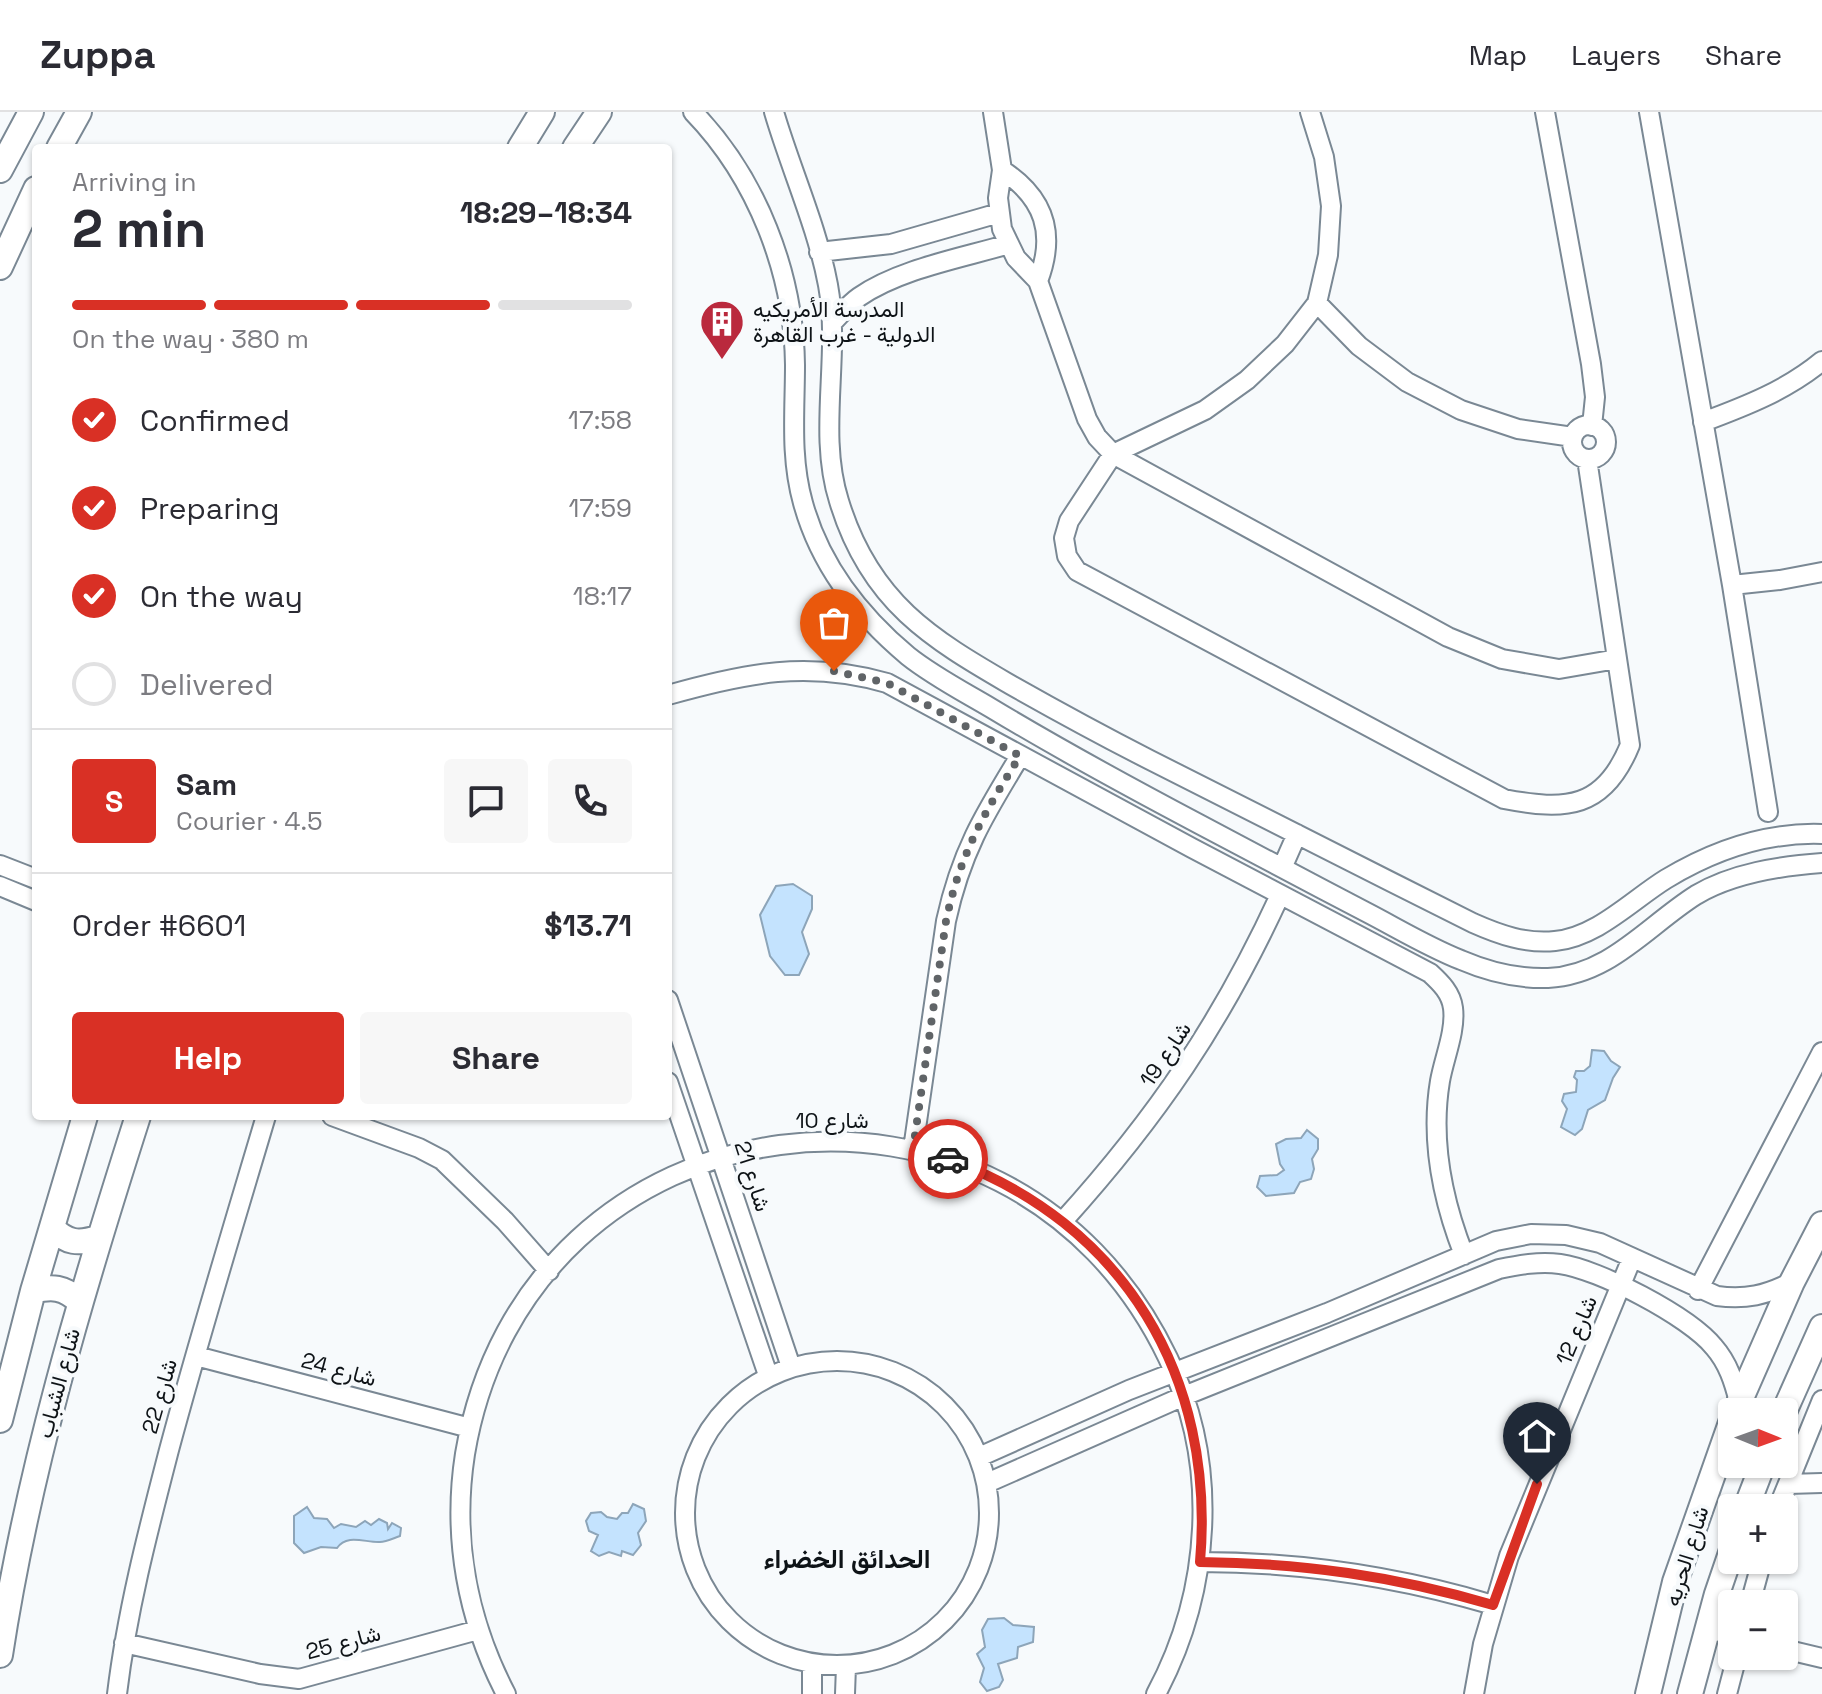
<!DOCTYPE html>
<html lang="en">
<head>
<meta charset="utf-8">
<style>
  :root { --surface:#fff; --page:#f7f7f7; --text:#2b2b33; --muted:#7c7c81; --line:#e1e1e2; --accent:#d93025 }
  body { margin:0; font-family:"Space Grotesk",Vazirmatn,sans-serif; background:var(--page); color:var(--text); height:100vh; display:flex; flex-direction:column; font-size:30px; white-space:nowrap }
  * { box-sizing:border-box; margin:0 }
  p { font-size:26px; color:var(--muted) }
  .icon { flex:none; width:44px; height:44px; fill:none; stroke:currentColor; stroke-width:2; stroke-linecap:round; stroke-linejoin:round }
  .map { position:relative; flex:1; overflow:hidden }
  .drawer { position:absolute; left:32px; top:32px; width:640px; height:976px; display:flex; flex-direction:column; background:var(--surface); border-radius:8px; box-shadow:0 2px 6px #0004 }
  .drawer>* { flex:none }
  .needle { width:52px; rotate:91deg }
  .fabs { position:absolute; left:1718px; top:1286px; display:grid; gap:16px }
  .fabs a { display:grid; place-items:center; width:80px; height:80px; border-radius:8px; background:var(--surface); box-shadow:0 2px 6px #0004; font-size:40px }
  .pin { position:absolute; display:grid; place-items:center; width:68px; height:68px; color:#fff; margin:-82px -34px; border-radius:50% 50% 50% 0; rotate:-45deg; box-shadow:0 0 8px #0007 }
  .pin .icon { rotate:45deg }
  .courier { position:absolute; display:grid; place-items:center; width:80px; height:80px; margin:-40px; border:6px solid #d93025; border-radius:50%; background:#fff; color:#222; box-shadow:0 2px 10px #0007 }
  .summary em { font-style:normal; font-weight:700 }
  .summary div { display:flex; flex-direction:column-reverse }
  .summary { display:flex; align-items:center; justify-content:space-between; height:136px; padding:0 40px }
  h1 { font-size:52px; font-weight:700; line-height:60px }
  .bar { display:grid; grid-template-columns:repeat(4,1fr); gap:12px 8px; align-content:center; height:96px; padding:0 40px }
  .bar i { height:10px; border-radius:6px; background:var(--line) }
  .bar .current { background:var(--accent) }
  .bar p { grid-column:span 4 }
  .line { display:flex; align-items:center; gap:20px; padding:0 40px; border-top:2px solid var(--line) }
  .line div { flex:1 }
  .round { display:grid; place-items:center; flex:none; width:84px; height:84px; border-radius:8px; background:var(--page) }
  ol { padding:0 40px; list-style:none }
  li { display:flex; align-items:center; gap:24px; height:88px }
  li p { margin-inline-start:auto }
  li .icon { padding:8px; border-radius:50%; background:var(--accent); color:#fff; stroke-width:4 }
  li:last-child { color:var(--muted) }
  li i { width:44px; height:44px; border:4px solid var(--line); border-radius:50% }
  .primary-button { display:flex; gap:16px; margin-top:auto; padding:16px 40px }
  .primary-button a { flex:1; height:92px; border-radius:8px; background:var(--accent); color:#fff; font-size:32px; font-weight:700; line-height:92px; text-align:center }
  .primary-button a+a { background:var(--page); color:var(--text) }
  header { display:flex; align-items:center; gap:48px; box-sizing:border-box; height:112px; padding:0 40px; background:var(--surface); border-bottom:2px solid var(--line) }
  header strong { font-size:38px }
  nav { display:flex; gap:44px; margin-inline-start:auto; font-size:28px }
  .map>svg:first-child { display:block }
  .water { fill:#c4e3fe; stroke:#8da5b9; stroke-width:2 }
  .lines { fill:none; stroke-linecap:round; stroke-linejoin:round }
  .street-casing { stroke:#7a8894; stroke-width:22 }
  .secondary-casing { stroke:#7a8894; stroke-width:28 }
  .street { stroke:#fff; stroke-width:18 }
  .secondary { stroke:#fff; stroke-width:24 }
  .done { stroke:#606467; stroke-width:8; stroke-dasharray:0 14.4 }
  .route { stroke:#d93025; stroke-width:10 }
  .labels { text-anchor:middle; stroke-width:8; stroke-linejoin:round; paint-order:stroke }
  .poi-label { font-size:22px; fill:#0e1317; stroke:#f7fafc; text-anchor:start }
  .street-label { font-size:22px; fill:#0e1317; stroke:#f7fafc }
  .quarter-label { font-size:26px; font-weight:bold; fill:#0e1317; stroke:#f7fafc }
</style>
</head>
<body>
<header>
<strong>Zuppa</strong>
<nav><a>Map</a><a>Layers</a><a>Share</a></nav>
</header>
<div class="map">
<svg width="1822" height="1582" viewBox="0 0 1822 1582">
  <rect width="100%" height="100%" fill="#f7fafc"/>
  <path class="water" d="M793,772l19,12v13l-10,23 7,22 -10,21h-14l-15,-19 -10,-41 16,-29z
    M1592,938l12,1 7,10 9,6 -7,11 -8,22 -17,10 -6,19 -7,6 -14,-8 6,-18 -5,-8 2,-7 12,-2 1,-12 -3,-3 2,-6h8l6,-5z
    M1307,1018l11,9v10l-6,10 2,10 -3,10 -11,3 -6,11 -28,3 -9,-9 3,-11 17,-1 7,-5 -4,-6 -4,-20 10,-5 15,-1z
    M633,1392l11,5 2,12 -8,12 3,12 -8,10 -11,-4 -1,5 -12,-4 -10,4 -8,-5 7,-16 -9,-4 -3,-10 5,-8 10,-1 6,5 10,2 5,-6h6z
    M307,1395l7,11 13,1 7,9 7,-4 15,3 9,-6 6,4 8,-6 8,4 1,6 4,-6 9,5 -1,8c-6,2 -14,6 -20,6 -14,1 -33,-9 -43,6l-16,-1 -17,6 -10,-10v-27z
    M1004,1506l9,7 21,2 -1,15 -15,5 -1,11 -19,6 5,16 -4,7 -12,4 -7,-9 4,-14 -7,-14 8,-7 -3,-17 6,-11z"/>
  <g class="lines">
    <g class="street-casing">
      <path id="street" d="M693,0c64,66 101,161 102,253 0,47 -5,92 8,138 17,62 56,112 105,153 25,20 56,36 83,52 68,41 138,79 208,116 55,29 111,59 167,88 31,16 62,35 95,48 28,12 57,19 87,18 62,-3 99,-52 148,-83 37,-22 84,-29 126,-32
        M774,0c17,58 43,114 54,173 13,71 -11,147 11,216 13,43 35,82 68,113 31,29 68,50 104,71 46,26 92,51 139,75 107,54 215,109 323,163 27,12 53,21 82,18 42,-4 77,-41 111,-62 48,-29 99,-47 156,-45
        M993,0l9,58 -4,28 4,31 14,29 22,23 49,138 10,18 16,17 335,183 54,22 57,10 58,-10
        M1310,0l14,45 7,49 -3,49 -11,48 -32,41 -38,36 -42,30 -92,44 -44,67 -5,17 3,18 10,15 427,228c62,12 100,10 126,-54l-43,-286
        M1545,0l46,252 4,33 -3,29
        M1649,0l83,473 36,227
        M1002,58c43,28 54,64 36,111
        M819,140l72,-8 108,-31
        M1317,191l42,43 48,36 54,28 57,19 55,8
        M832,211c9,-9 17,-19 27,-26 40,-28 103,-39 150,-53
        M1703,310c43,-16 84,-32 119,-61
        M1572 330a17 17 0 1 1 34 0a17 17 0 1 1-34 0Z
        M1732,473l48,-5 42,-8
        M668,583c78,-22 140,-35 219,-12l305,165 238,125c11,10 21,20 23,35 3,23 -9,50 -13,73 -10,60 2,118 24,174
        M0,753l36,14
        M1282,756l15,-34
        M0,774l36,15
        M668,888l123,367
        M668,970l100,293
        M332,1004l87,32 23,12 63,61 44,50
        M913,1037l33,-228c15,-69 38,-106 74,-165
        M1063,1109c94,-104 158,-198 217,-326
        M1698,1178l124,-238
        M196,1244l274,72
        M685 1401a152 152 0 1 1 304 0a152 152 0 1 1-304 0Z
        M979,1345l150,-67 198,-77 169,-72 35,-7 35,1 34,8 117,53c29,4 49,-1 75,-14
        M987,1371l197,-87 315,-127c20,-4 40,-8 61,-5 38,5 129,52 154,83 14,16 20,35 25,55
        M1788,1372l34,-1
        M1778,1396l44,-108
        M1200,1450c101,0 196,14 293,43
        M1750,1492l12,-44
        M1708,1516l24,8
        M124,1531l136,31 39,5 179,-49
        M1784,1537l38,9
        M117,1582c10,-83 31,-163 52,-244 30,-112 64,-223 97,-334
        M506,1582c-39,-75 -54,-157 -41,-240 61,-364 544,-428 703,-96 52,106 43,233 -12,336
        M812,1582v-30
        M845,1582l1,-28
        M1474,1582l9,-50 26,-88 123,-298
        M1727,1582l10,-38"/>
    </g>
    <g class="secondary-casing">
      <path id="secondary" d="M59,36l20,-36
        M520,36l22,-36
        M575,36l24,-36
        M0,58l31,-58
        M0,155l36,-78
        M52,1116c15,15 26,16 46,10
        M33,1179c19,-5 31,-4 46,10
        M1735,1300l57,-130 30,-58
        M1784,1300l38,-85
        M0,1308l33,-129 52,-175
        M1746,1396l17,-44
        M0,1543c28,-184 81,-361 138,-539
        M1648,1582l27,-112 57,-162
        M1690,1582l27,-100 15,-44"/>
    </g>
    <use href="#street" class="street"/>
    <use href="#secondary" class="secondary"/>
  </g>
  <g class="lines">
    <path class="done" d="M834,559l53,12 133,73c-36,57 -60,98 -74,165l-33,228 35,10"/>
    <path class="route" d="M948,1047c176,64 268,218 252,403 103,1 194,14 293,43l44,-121"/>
  </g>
  <defs>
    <g id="building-pin" transform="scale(2.3)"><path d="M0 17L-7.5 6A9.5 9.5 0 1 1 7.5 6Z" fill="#ba293d" stroke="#f7fafc"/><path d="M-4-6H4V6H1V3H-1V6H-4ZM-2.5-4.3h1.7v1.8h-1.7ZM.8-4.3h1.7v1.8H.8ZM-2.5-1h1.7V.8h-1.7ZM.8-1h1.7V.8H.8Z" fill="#fff"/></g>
  </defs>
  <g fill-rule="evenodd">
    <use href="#building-pin" x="722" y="210"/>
  </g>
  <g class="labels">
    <g class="poi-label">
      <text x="753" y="205">المدرسة الأمريكيه<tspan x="753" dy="25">الدولية - غرب القاهرة</tspan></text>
    </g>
    <g class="street-label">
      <text transform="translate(1165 942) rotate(-56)" y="8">شارع 19</text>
      <text x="832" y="1016">شارع 10</text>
      <text transform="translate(753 1064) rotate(72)" y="8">شارع 21</text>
      <text transform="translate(1576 1218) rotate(-67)" y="8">شارع 12</text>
      <text transform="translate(339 1257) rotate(15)" y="8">شارع 24</text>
      <text transform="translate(58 1271) rotate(-75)" y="8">شارع الشباب</text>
      <text transform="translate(159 1284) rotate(-74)" y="8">شارع 22</text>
      <text transform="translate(1686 1444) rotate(-73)" y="8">شارع الحريه</text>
      <text transform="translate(343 1530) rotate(-15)" y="8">شارع 25</text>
    </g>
    <g class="quarter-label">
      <text x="847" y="1456">الحدائق الخضراء</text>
    </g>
  </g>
</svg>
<div class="fabs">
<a><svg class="needle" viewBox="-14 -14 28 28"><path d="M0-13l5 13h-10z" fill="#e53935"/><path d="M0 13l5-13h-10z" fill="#7c7c81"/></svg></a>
<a>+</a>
<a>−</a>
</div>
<div class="pin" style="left:834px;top:559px;background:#ea580c"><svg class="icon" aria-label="bag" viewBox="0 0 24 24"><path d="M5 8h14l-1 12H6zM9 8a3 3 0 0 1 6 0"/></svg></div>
<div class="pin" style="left:1537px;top:1372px;background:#1f2937"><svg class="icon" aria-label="home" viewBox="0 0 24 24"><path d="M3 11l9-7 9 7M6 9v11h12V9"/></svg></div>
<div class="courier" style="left:948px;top:1047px"><svg class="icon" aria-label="car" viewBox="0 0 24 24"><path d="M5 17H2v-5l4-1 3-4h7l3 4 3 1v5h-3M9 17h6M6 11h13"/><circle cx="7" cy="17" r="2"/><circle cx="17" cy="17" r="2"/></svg></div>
<section class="drawer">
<div class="summary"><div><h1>2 min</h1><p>Arriving in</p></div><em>18:29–18:34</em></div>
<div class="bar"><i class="current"></i><i class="current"></i><i class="current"></i><i></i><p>On the way · 380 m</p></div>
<ol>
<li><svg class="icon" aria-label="check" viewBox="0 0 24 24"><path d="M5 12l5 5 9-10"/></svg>Confirmed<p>17:58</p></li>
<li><svg class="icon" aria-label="check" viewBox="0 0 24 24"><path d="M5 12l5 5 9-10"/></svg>Preparing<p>17:59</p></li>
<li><svg class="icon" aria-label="check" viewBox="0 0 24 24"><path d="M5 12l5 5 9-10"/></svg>On the way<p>18:17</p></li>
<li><i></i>Delivered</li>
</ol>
<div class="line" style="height:144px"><b class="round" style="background:var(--accent);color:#fff">S</b><div><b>Sam</b><p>Courier · 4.5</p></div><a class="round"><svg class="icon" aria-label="chat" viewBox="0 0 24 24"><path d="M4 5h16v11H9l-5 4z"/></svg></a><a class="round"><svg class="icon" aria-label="phone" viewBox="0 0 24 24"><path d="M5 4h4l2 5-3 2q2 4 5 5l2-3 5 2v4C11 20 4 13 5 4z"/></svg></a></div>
<div class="line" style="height:104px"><div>Order #6601</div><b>$13.71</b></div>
<div class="primary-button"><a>Help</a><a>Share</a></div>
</section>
</div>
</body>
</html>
